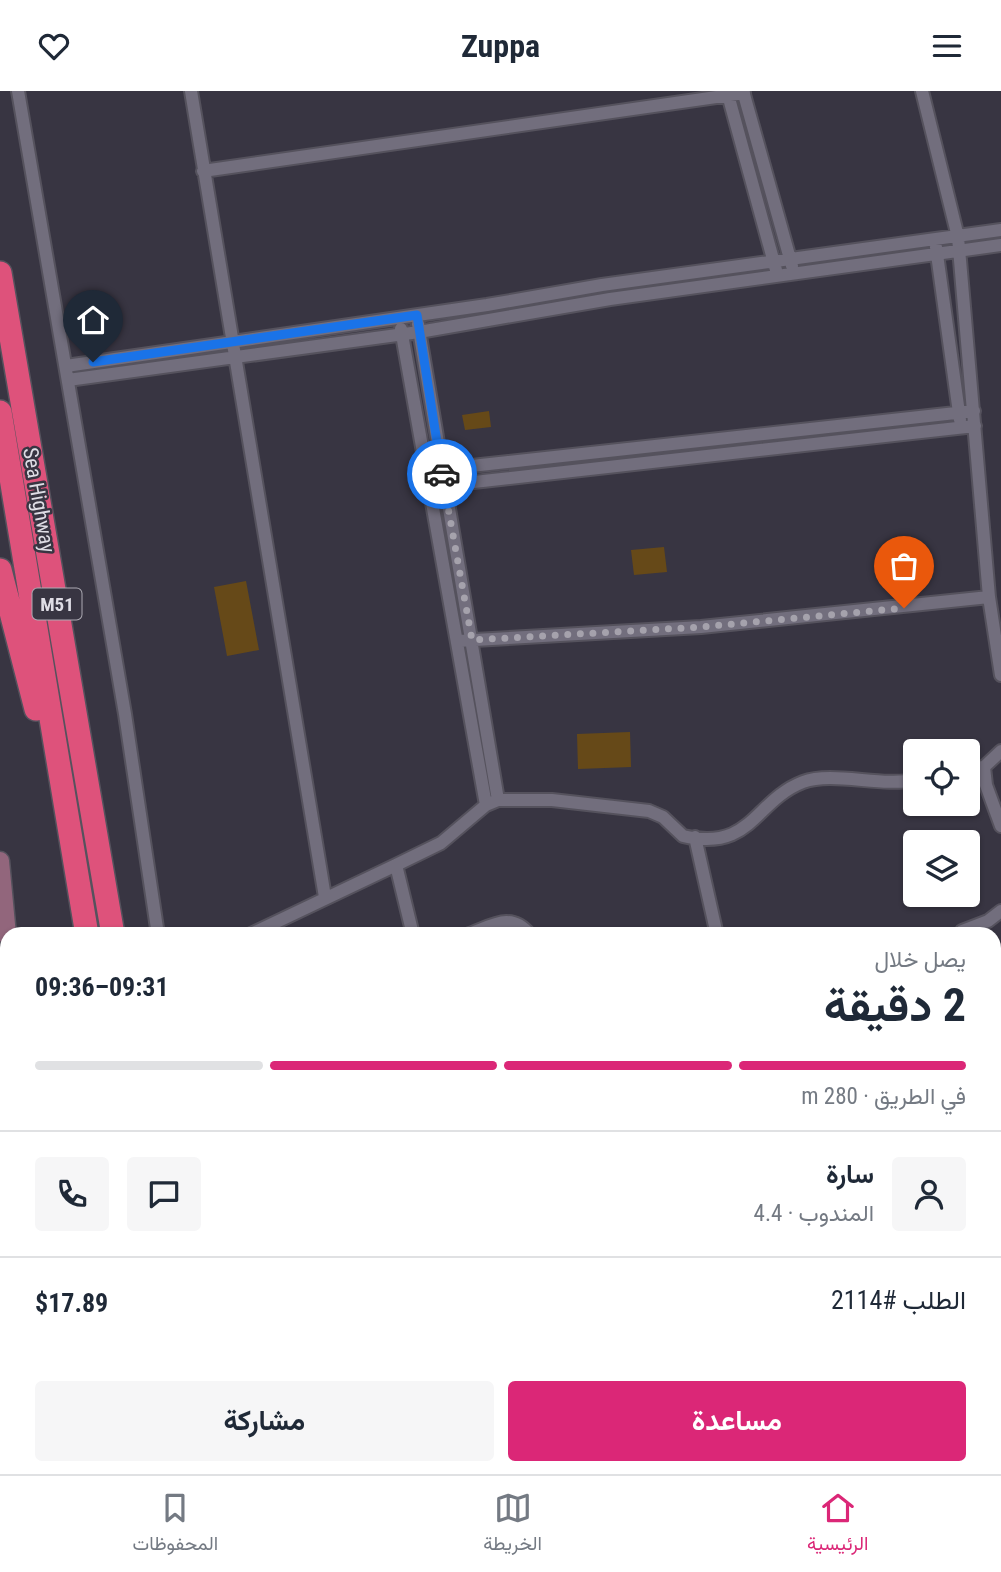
<!DOCTYPE html>
<html lang="ar">
<head>
<meta charset="utf-8">
<style>
  :root { --surface:#fff; --page:#f6f6f7; --text:#1f2937; --muted:#747a83; --line:#e0e1e3; --accent:#db2777 }
  body { margin:0; font-family:"Roboto Condensed",Vazirmatn,sans-serif; background:var(--page); color:var(--text); direction:rtl; height:100vh; display:flex; flex-direction:column; font-size:26px; white-space:nowrap }
  * { box-sizing:border-box; margin:0 }
  p { font-size:23px; color:var(--muted) }
  .icon { flex:none; width:38px; height:38px; fill:none; stroke:currentColor; stroke-width:2; stroke-linecap:round; stroke-linejoin:round }
  .map { position:relative; flex:1; overflow:hidden; direction:ltr }
  .drawer { position:absolute; left:0px; top:836px; width:1001px; height:548px; display:flex; flex-direction:column; background:var(--surface); border-radius:21px 21px 0 0; box-shadow:0 2px 5px #0004; direction:rtl }
  .drawer>* { flex:none }
  .controls { position:absolute; left:903px; top:648px; display:grid; gap:14px }
  .controls a { display:grid; place-items:center; width:77px; height:77px; border-radius:7px; background:var(--surface); box-shadow:0 2px 5px #0004; font-size:35px }
  .pin { position:absolute; display:grid; place-items:center; width:60px; height:60px; color:#fff; margin:-72px -30px; border-radius:50% 50% 50% 0; rotate:-45deg; box-shadow:0 0 7px #0007 }
  .pin .icon { rotate:45deg }
  .courier { position:absolute; display:grid; place-items:center; width:70px; height:70px; margin:-35px; border:5px solid #1a73e8; border-radius:50%; background:#fff; color:#222; box-shadow:0 2px 9px #0007 }
  .overview em { font-style:normal; font-weight:700 }
  .overview div { display:flex; flex-direction:column-reverse }
  .overview { display:flex; align-items:center; justify-content:space-between; height:119px; padding:0 35px }
  h1 { font-size:46px; font-weight:700; line-height:52px }
  .bar { display:grid; grid-template-columns:repeat(4,1fr); gap:10px 7px; align-content:center; height:84px; padding:0 35px }
  .bar i { height:9px; border-radius:5px; background:var(--line) }
  .bar .active { background:var(--accent) }
  .bar p { grid-column:span 4 }
  .line { display:flex; align-items:center; gap:18px; padding:0 35px; border-top:2px solid var(--line) }
  .line div { flex:1 }
  .round { display:grid; place-items:center; flex:none; width:74px; height:74px; border-radius:7px; background:var(--page) }
  .primary-button { display:flex; gap:14px; margin-top:auto; padding:14px 35px }
  .primary-button a { flex:1; height:80px; border-radius:7px; background:var(--accent); color:#fff; font-size:28px; font-weight:700; line-height:80px; text-align:center }
  .primary-button a+a { background:var(--page); color:var(--text) }
  header { display:flex; justify-content:space-between; align-items:center; height:91px; padding:0 35px; background:var(--surface); font-size:32px; font-weight:700 }
  .tab-bar { display:flex; justify-content:space-around; align-items:center; height:98px; border-top:2px solid var(--line); background:var(--surface); font-size:19px; color:var(--muted) }
  .tab-bar a { display:grid; justify-items:center; gap:4px }
  .tab-bar .active { color:var(--accent) }
  .map>svg:first-child { display:block }
  .forest { fill:url(#forest-firs) }
  .building { fill:#664918 }
  .lines { fill:none; stroke-linecap:round; stroke-linejoin:round }
  .street-casing { stroke:#55525d; stroke-width:16 }
  .secondary-casing { stroke:#55525d; stroke-width:21 }
  .highway-casing { stroke:#55525d; stroke-width:26 }
  .street { stroke:#726e7d; stroke-width:12 }
  .secondary { stroke:#92667c; stroke-width:18 }
  .highway { stroke:#de527b; stroke-width:23 }
  .done { stroke:#a5a2ac; stroke-width:7; stroke-dasharray:0 12.6 }
  .route { stroke:#1a73e8; stroke-width:9 }
  .labels { text-anchor:middle; stroke-width:5; stroke-linejoin:round; paint-order:stroke }
  .shield { fill:#383542; stroke:#adabb4; stroke-width:2 }
  .shield-label { font-size:19px; font-weight:bold; fill:#dfdde5 }
  .street-label { font-size:21px; fill:#dfdde5; stroke:#383542 }
</style>
</head>
<body>
<header><svg class="icon" aria-label="menu" viewBox="0 0 24 24"><path d="M4 6h16M4 12h16M4 18h16"/></svg>Zuppa<svg class="icon" aria-label="heart" viewBox="0 0 24 24"><path d="M12 20l-8-8c-3-5 5-10 8-4 3-6 11-1 8 4z"/></svg></header>
<div class="map">
<svg width="1001" height="1383" viewBox="0 0 1001 1383">
  <defs>
    <pattern id="forest-firs" width="22" height="20" patternUnits="userSpaceOnUse" patternTransform="scale(1.75)"><rect width="22" height="20" fill="#3f691e"/><path d="M5 1l3.5 6h-7zM16 11l3.5 6h-7z" fill="#5a7e3f"/></pattern>
  </defs>
  <rect width="100%" height="100%" fill="#383542"/>
  <path class="forest" d="M200,1377h200l-2,6h-183z
    M732,1377h138l-2,6h-135z"/>
  <path class="building" d="M489,320l2,16 -26,3 -3,-15z
    M664,456l3,25 -33,3 -3,-25z
    M246,490l13,69 -32,6 -13,-69z
    M630,641l1,35 -53,2 -1,-35z"/>
  <g class="lines">
    <g class="street-casing">
      <path id="street" d="M18,0l107,623 33,221
        M191,0l134,806
        M727,0l49,179
        M743,0l49,175
        M922,0l36,146 31,360 12,78
        M203,80l541,-78
        M936,156l24,173
        M418,233l80,476
        M401,238l85,476
        M66,275l421,-61 115,-20 399,-55
        M68,289l351,-48 191,-33 391,-54
        M426,380l548,-60
        M429,396l546,-61
        M457,550l244,-14 288,-30
        M1001,660l-17,16 2,18 15,41
        M968,678l16,-2
        M695,746l22,98
        M396,774l45,-22 45,-38 12,-5h54l97,11 14,6 20,19c69,16 71,-35 120,-54 29,-11 78,5 112,-2
        M249,844l147,-70 17,70
        M467,844c25,-9 44,-24 63,0
        M963,844l-1,-4 26,-10 13,-10
        M994,883l7,-3
        M994,968l7,19
        M994,1007l7,-5
        M198,1377l16,6
        M552,1377l1,6
        M88,1383l3,-6
        M261,1383l2,-6
        M867,1383l1,-6"/>
    </g>
    <g class="secondary-casing">
      <path id="secondary" d="M0,770l7,74
        M0,1169l7,-72"/>
    </g>
    <g class="highway-casing">
      <path id="highway" d="M0,182l113,662
        M0,321l87,523
        M0,479l36,139
        M11,1383l3,-6
        M38,1383l2,-6"/>
    </g>
    <use href="#street" class="street"/>
    <use href="#secondary" class="secondary"/>
    <use href="#highway" class="highway"/>
  </g>
  <g class="lines">
    <path class="done" d="M442,383l30,166 229,-13 203,-19"/>
    <path class="route" d="M93,271l324,-47 25,159"/>
  </g>
  <g class="labels">
    <rect class="shield" x="32.5" y="497.5" width="49" height="31" rx="5"/>
    <g class="shield-label">
      <text x="57" y="520">M51</text>
    </g>
    <g class="street-label">
      <text transform="translate(39 409) rotate(80)" y="7">Sea Highway</text>
    </g>
  </g>
</svg>
<div class="controls">
<a><svg class="icon" aria-label="locate" viewBox="0 0 24 24"><circle cx="12" cy="12" r="6"/><path d="M12 2v4M12 18v4M2 12h4M18 12h4"/></svg></a>
<a><svg class="icon" aria-label="layers" viewBox="0 0 24 24"><path d="M12 4l9 5-9 5-9-5zM3 14l9 5 9-5"/></svg></a>
</div>
<div class="pin" style="left:904px;top:517px;background:#ea580c"><svg class="icon" aria-label="bag" viewBox="0 0 24 24"><path d="M5 8h14l-1 12H6zM9 8a3 3 0 0 1 6 0"/></svg></div>
<div class="pin" style="left:93px;top:271px;background:#1f2937"><svg class="icon" aria-label="home" viewBox="0 0 24 24"><path d="M3 11l9-7 9 7M6 9v11h12V9"/></svg></div>
<div class="courier" style="left:442px;top:383px"><svg class="icon" aria-label="car" viewBox="0 0 24 24"><path d="M5 17H2v-5l4-1 3-4h7l3 4 3 1v5h-3M9 17h6M6 11h13"/><circle cx="7" cy="17" r="2"/><circle cx="17" cy="17" r="2"/></svg></div>
<section class="drawer">
<div class="overview"><div><h1>2 دقيقة</h1><p>يصل خلال</p></div><em>09:31–09:36</em></div>
<div class="bar"><i class="active"></i><i class="active"></i><i class="active"></i><i></i><p>في الطريق · 280 m</p></div>
<div class="line" style="height:126px"><a class="round"><svg class="icon" aria-label="person" viewBox="0 0 24 24"><circle cx="12" cy="8" r="4"/><path d="M4 21q1-7 8-7t8 7"/></svg></a><div><b>سارة</b><p>المندوب · 4.4</p></div><a class="round"><svg class="icon" aria-label="chat" viewBox="0 0 24 24"><path d="M4 5h16v11H9l-5 4z"/></svg></a><a class="round"><svg class="icon" aria-label="phone" viewBox="0 0 24 24"><path d="M5 4h4l2 5-3 2q2 4 5 5l2-3 5 2v4C11 20 4 13 5 4z"/></svg></a></div>
<div class="line" style="height:91px"><div>الطلب #2114</div><b>$17.89</b></div>
<div class="primary-button"><a>مساعدة</a><a>مشاركة</a></div>
</section>
</div>
<nav class="tab-bar">
<a class="active"><svg class="icon" aria-label="home" viewBox="0 0 24 24"><path d="M3 11l9-7 9 7M6 9v11h12V9"/></svg>الرئيسية</a>
<a><svg class="icon" aria-label="map" viewBox="0 0 24 24"><path d="M3 6l6-2 6 2 6-2v14l-6 2-6-2-6 2zM9 4v14M15 6v14"/></svg>الخريطة</a>
<a><svg class="icon" aria-label="saved" viewBox="0 0 24 24"><path d="M7 4h10v16l-5-4-5 4z"/></svg>المحفوظات</a>
</nav>
</body>
</html>
